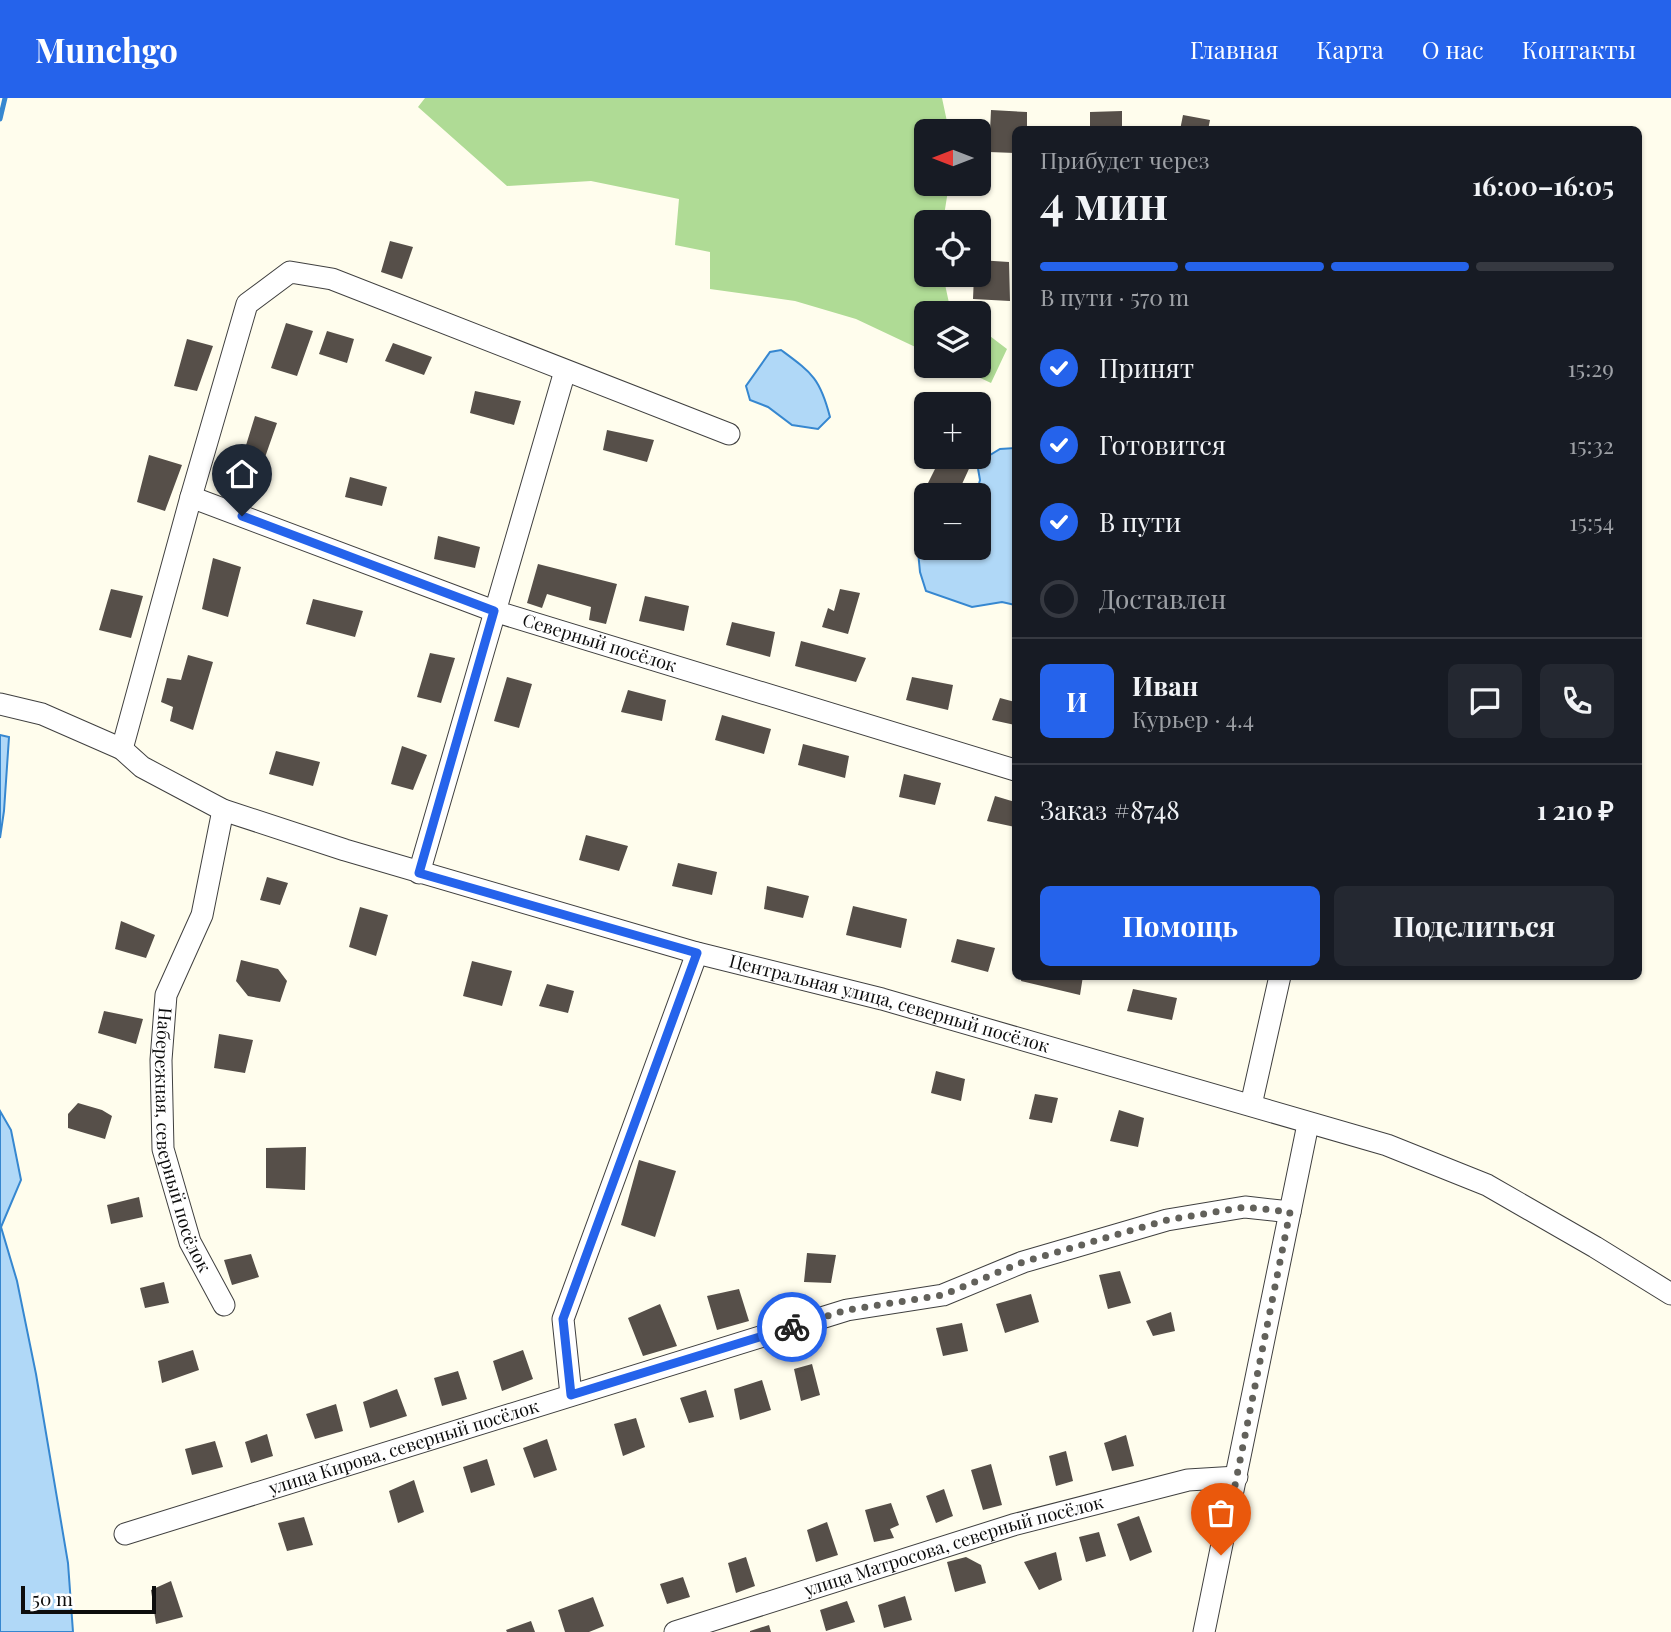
<!DOCTYPE html>
<html lang="ru">
<head>
<meta charset="utf-8">
<style>
  :root { --surface:#171b24; --page:#242831; --text:#f1f3f6; --muted:#9ea1a6; --line:#363941; --accent:#2563eb }
  body { margin:0; font-family:"Playfair Display",serif; background:var(--page); color:var(--text); height:100vh; display:flex; flex-direction:column; font-size:26px; white-space:nowrap }
  * { box-sizing:border-box; margin:0 }
  p { font-size:23px; color:var(--muted) }
  .icon { flex:none; width:38px; height:38px; fill:none; stroke:currentColor; stroke-width:2; stroke-linecap:round; stroke-linejoin:round }
  .map { position:relative; flex:1; overflow:hidden }
  .side { position:absolute; left:1012px; top:28px; width:630px; height:854px; display:flex; flex-direction:column; background:var(--surface); border-radius:10px; box-shadow:0 2px 5px #0004 }
  .side>* { flex:none }
  .needle { width:46px; rotate:270deg }
  .controls { position:absolute; left:914px; top:21px; display:grid; gap:14px }
  .controls a { display:grid; place-items:center; width:77px; height:77px; border-radius:10px; background:var(--surface); box-shadow:0 2px 5px #0004; font-size:35px }
  .scale { position:absolute; left:21px; bottom:18px; width:135px; box-sizing:border-box; padding-left:7px; border:4px solid #0d0d0d; border-top:0; font-size:19px; line-height:24px; white-space:nowrap; color:#0d0d0d; -webkit-text-stroke:5px #fff; paint-order:stroke }
  .pin { position:absolute; display:grid; place-items:center; width:60px; height:60px; color:#fff; margin:-72px -30px; border-radius:50% 50% 50% 0; rotate:-45deg; box-shadow:0 0 7px #0007 }
  .pin .icon { rotate:45deg }
  .courier { position:absolute; display:grid; place-items:center; width:70px; height:70px; margin:-35px; border:5px solid #2563eb; border-radius:50%; background:#fff; color:#222; box-shadow:0 2px 9px #0007 }
  .overview em { font-style:normal; font-weight:700 }
  .overview div { display:flex; flex-direction:column-reverse }
  .overview { display:flex; align-items:center; justify-content:space-between; height:119px; padding:0 28px }
  h1 { font-size:46px; font-weight:700; line-height:52px }
  .bar { display:grid; grid-template-columns:repeat(4,1fr); gap:10px 7px; align-content:center; height:84px; padding:0 28px }
  .bar i { height:9px; border-radius:5px; background:var(--line) }
  .bar .selected { background:var(--accent) }
  .bar p { grid-column:span 4 }
  .line { display:flex; align-items:center; gap:18px; padding:0 28px; border-top:2px solid var(--line) }
  .line div { flex:1 }
  .round { display:grid; place-items:center; flex:none; width:74px; height:74px; border-radius:10px; background:var(--page) }
  ol { padding:0 28px; list-style:none }
  li { display:flex; align-items:center; gap:21px; height:77px }
  li p { margin-inline-start:auto }
  li .icon { padding:7px; border-radius:50%; background:var(--accent); color:#fff; stroke-width:4 }
  li:last-child { color:var(--muted) }
  li i { width:38px; height:38px; border:4px solid var(--line); border-radius:50% }
  .button { display:flex; gap:14px; margin-top:auto; padding:14px 28px }
  .button a { flex:1; height:80px; border-radius:10px; background:var(--accent); color:#fff; font-size:28px; font-weight:700; line-height:80px; text-align:center }
  .button a+a { background:var(--page); color:var(--text) }
  header { display:flex; align-items:center; gap:42px; box-sizing:border-box; height:98px; padding:0 35px; background:var(--accent); color:#fff }
  header strong { font-size:33px }
  nav { display:flex; gap:38px; margin-inline-start:auto; font-size:24px }
  .map>svg:first-child { display:block }
  .forest { fill:#afdb95 }
  .water { fill:#b0d8f7; stroke:#3687d0; stroke-width:2 }
  .lines { fill:none; stroke-linecap:round; stroke-linejoin:round }
  .stream { stroke:#3687d0; stroke-width:5 }
  .building { fill:#564f49 }
  .minor-casing { stroke:#404040; stroke-width:23 }
  .minor { stroke:#fff; stroke-width:21 }
  .done { stroke:#62615b; stroke-width:7; stroke-dasharray:0 12.6 }
  .route { stroke:#2563eb; stroke-width:9 }
  .labels { text-anchor:middle; stroke-width:7; stroke-linejoin:round; paint-order:stroke }
  .street-label { font-size:18px; fill:#0d0d0d; stroke:#fff }
</style>
</head>
<body>
<header>
<strong>Munchgo</strong>
<nav><a>Главная</a><a>Карта</a><a>О нас</a><a>Контакты</a></nav>
</header>
<div class="map">
<svg width="1671" height="1534" viewBox="0 0 1671 1534">
  <rect width="100%" height="100%" fill="#fffded"/>
  <path class="forest" d="M425,0h517l7,33h-23v53h23l-6,38h-17v53h17l6,28 12,10h-35v39l-70,-33 -61,-18 -85,-12v-37l-35,-7 4,-46 -88,-18 -84,5 -89,-79z
    M978,229l29,22 -16,34 -36,-17h23z"/>
  <path class="water" d="M781,252c31,23 39,28 49,67l-12,12 -26,-4 -24,-18 -18,-7 -4,-14 24,-34z
    M1015,350v157l-13,-3 -30,5 -46,-16 -6,-19 -2,-21 8,-9v6h52v-53h-2l4,-15 -3,-17 23,-14z
    M0,637l9,2 -5,74 -4,27z
    M0,1013l11,19 10,50 -20,47 16,54 19,93 32,189 5,69h-73z"/>
  <g class="lines">
    <path class="stream" d="M0,21l5,-21"/>
  </g>
  <path class="building" d="M991,12l36,2v18h-12v23l-26,-1z
    M1122,13v19h-32v-18z
    M1183,17l27,5 -2,10h-28z
    M390,143l23,6 -11,32 -21,-7z
    M978,162l31,2 1,39 -37,-2 1,-24h4z
    M286,225l27,8 -16,45 -26,-8z
    M327,233l27,8 -7,24 -28,-9z
    M187,241l26,7 -16,45 -23,-5z
    M393,245l39,14 -8,18 -39,-14z
    M475,293l46,10 -7,24 -44,-12z
    M255,318l22,7 -14,40 -20,-8z
    M607,332l47,10 -7,22 -44,-12z
    M149,357l33,10 -17,46 -28,-9z
    M941,359h25l7,3 -16,35h-31v18l-11,-4z
    M350,379l37,10 -5,19 -37,-9z
    M438,438l42,11 -5,21 -41,-9z
    M213,460l28,9 -13,50 -26,-8z
    M538,466l79,20 -11,40 -17,-4 2,-13 -44,-13 -5,14 -15,-5z
    M111,491l32,7 -12,42 -32,-8z
    M840,491l20,4 -12,41 -26,-7 6,-19 6,3z
    M645,498l44,10 -5,25 -45,-10z
    M313,501l50,12 -8,26 -49,-13z
    M732,524l43,10 -5,25 -44,-12z
    M801,543l65,17 -10,24 -61,-16z
    M430,555l25,5 -14,45 -24,-6z
    M188,557l25,7 -20,68 -23,-9 3,-14 -12,-5 6,-24 14,2z
    M507,579l25,7 -13,44 -25,-7z
    M912,579l41,8 -5,25 -42,-10z
    M628,592l38,10 -4,21 -41,-9z
    M1000,600l15,4v23l-23,-5z
    M722,617l49,14 -7,25 -49,-14z
    M803,646l46,12 -4,22 -47,-13z
    M402,648l25,9 -14,35 -22,-6z
    M276,653l44,11 -7,24 -44,-12z
    M904,676l37,9 -6,22 -36,-8z
    M995,698l20,6v25l-28,-6z
    M586,737l42,11 -9,25 -40,-11z
    M678,765l39,9 -5,23 -40,-9z
    M267,779l21,6 -8,22 -20,-5z
    M767,788l42,10 -6,22 -39,-9z
    M853,808l54,13 -6,29 -55,-13z
    M360,809l28,8 -12,41 -27,-9z
    M121,823l34,14 -9,23 -31,-9z
    M957,841l38,9 -7,24 -37,-10z
    M241,862l37,9 9,12 -7,21 -32,-6 -12,-15z
    M472,863l40,10 -10,35 -39,-10z
    M1022,878h61l-3,19 -59,-14z
    M547,886l27,7 -6,22 -29,-7z
    M1133,891l44,9 -5,22 -45,-9z
    M104,913l39,8 -7,25 -38,-11z
    M219,936l34,6 -8,33 -31,-5z
    M936,973l29,8 -4,22 -30,-8z
    M1035,996l23,4 -6,25 -23,-4z
    M78,1005l24,7 10,6 -7,23 -37,-11v-14z
    M1119,1012l25,8 -6,29 -28,-6z
    M306,1049l-1,43 -39,-2v-40z
    M639,1062l37,11 -21,66 -34,-12z
    M139,1099l4,20 -32,7 -4,-19z
    M807,1155l29,2 -5,28 -27,-1z
    M251,1156l8,23 -27,8 -8,-25z
    M1120,1173l11,32 -23,6 -9,-34z
    M164,1184l5,21 -24,5 -5,-20z
    M739,1191l10,32 -32,9 -10,-34z
    M1031,1196l8,28 -34,11 -9,-29z
    M660,1206l17,42 -34,10 -15,-38z
    M1171,1214l4,19 -22,5 -7,-15z
    M962,1225l6,28 -25,5 -7,-28z
    M193,1252l6,20 -37,13 -4,-22z
    M523,1252l10,29 -31,12 -9,-30z
    M812,1266l8,31 -19,6 -7,-32z
    M458,1273l9,28 -25,7 -8,-28z
    M762,1282l9,30 -31,10 -6,-31z
    M397,1291l10,27 -37,12 -7,-26z
    M706,1292l8,27 -25,6 -9,-25z
    M336,1306l7,27 -28,8 -9,-25z
    M636,1320l9,29 -22,9 -9,-32z
    M267,1336l6,22 -22,7 -6,-21z
    M1126,1337l8,31 -22,5 -8,-28z
    M547,1341l10,31 -23,8 -11,-30z
    M215,1343l8,26 -31,8 -7,-26z
    M1066,1353l7,30 -17,5 -7,-30z
    M487,1361l8,26 -24,8 -8,-26z
    M991,1366l11,41 -19,5 -12,-40z
    M414,1382l10,32 -26,11 -9,-32z
    M944,1391l9,27 -17,7 -10,-27z
    M891,1405l8,22 -9,4 4,9 -20,4 -9,-32z
    M1139,1418l13,36 -22,9 -13,-37z
    M304,1419l9,28 -26,6 -9,-28z
    M827,1424l11,33 -22,7 -9,-32z
    M1099,1434l7,24 -20,6 -7,-25z
    M1056,1454l6,28 -23,10 -15,-28z
    M746,1459l9,29 -19,7 -8,-30z
    M966,1459l15,8 5,18 -31,9 -8,-30z
    M683,1479l7,20 -23,7 -7,-20z
    M171,1483l12,36 -27,7 -5,-34z
    M905,1498l7,24 -28,8 -6,-23z
    M593,1499l11,29 -15,6h-24l-7,-22z
    M847,1503l8,21 -29,9 -6,-21z
    M531,1523l4,11h-28l-1,-2z
    M769,1527l2,7h-21v-1z"/>
  <g class="lines">
    <g class="minor-casing">
      <g id="minor">
        <path id="s1" d="M191,399l303,114 521,159"/>
        <path id="s2" d="M0,606l42,10 80,35 20,18 81,43 122,40 352,103 185,46 505,146 100,40 108,62 76,47"/>
        <path d="M122,651l69,-252 56,-193 43,-32 42,7 397,155"/>
        <path id="s3" d="M223,712l-21,105 -36,80 -5,65 2,89 27,93 34,63"/>
        <path d="M419,775l146,-502"/>
        <path d="M1251,1007l29,-129"/>
        <path d="M571,1297l-8,-76 134,-366"/>
        <path id="s4" d="M125,1436l722,-224 96,-15 80,-33 144,-42 78,-13 45,5"/>
        <path id="s5" d="M675,1534l338,-107 175,-45 49,-3"/>
        <path d="M1204,1534l104,-508"/>
      </g>
    </g>
    <use href="#minor" class="minor"/>
  </g>
  <g class="lines">
    <path class="done" d="M792,1229l55,-17 96,-15 80,-33 144,-42 78,-13 45,5 -69,343"/>
    <path class="route" d="M242,418l252,95 -75,262 278,80 -134,366 8,76 221,-68"/>
  </g>
  <g class="labels">
    <g class="street-label">
      <text dy="6" stroke="none"><textPath href="#s1" startOffset="434">Северный посёлок</textPath></text>
      <text dy="6" stroke="none"><textPath href="#s2" startOffset="943">Центральная улица, северный посёлок</textPath></text>
      <text dy="6" stroke="none"><textPath href="#s3" startOffset="343">Набережная, северный посёлок</textPath></text>
      <text dy="6" stroke="none"><textPath href="#s4" startOffset="292">улица Кирова, северный посёлок</textPath></text>
      <text dy="6" stroke="none"><textPath href="#s5" startOffset="292">улица Матросова, северный посёлок</textPath></text>
    </g>
  </g>
</svg>
<div class="controls">
<a><svg class="needle" viewBox="-14 -14 28 28"><path d="M0-13l5 13h-10z" fill="#e53935"/><path d="M0 13l5-13h-10z" fill="#9ea1a6"/></svg></a>
<a><svg class="icon" aria-label="locate" viewBox="0 0 24 24"><circle cx="12" cy="12" r="6"/><path d="M12 2v4M12 18v4M2 12h4M18 12h4"/></svg></a>
<a><svg class="icon" aria-label="layers" viewBox="0 0 24 24"><path d="M12 4l9 5-9 5-9-5zM3 14l9 5 9-5"/></svg></a>
<a>+</a>
<a>−</a>
</div>
<div class="scale">50 m</div>
<div class="pin" style="left:1221px;top:1457px;background:#ea580c"><svg class="icon" aria-label="bag" viewBox="0 0 24 24"><path d="M5 8h14l-1 12H6zM9 8a3 3 0 0 1 6 0"/></svg></div>
<div class="pin" style="left:242px;top:418px;background:#1f2937"><svg class="icon" aria-label="home" viewBox="0 0 24 24"><path d="M3 11l9-7 9 7M6 9v11h12V9"/></svg></div>
<div class="courier" style="left:792px;top:1229px"><svg class="icon" aria-label="bike" viewBox="0 0 24 24"><circle cx="6" cy="16" r="4"/><circle cx="18" cy="16" r="4"/><path d="M6 16l4-8h5l3 8M10 8l3 8H6M13 5h3"/></svg></div>
<section class="side">
<div class="overview"><div><h1>4 мин</h1><p>Прибудет через</p></div><em>16:00–16:05</em></div>
<div class="bar"><i class="selected"></i><i class="selected"></i><i class="selected"></i><i></i><p>В пути · 570 m</p></div>
<ol>
<li><svg class="icon" aria-label="check" viewBox="0 0 24 24"><path d="M5 12l5 5 9-10"/></svg>Принят<p>15:29</p></li>
<li><svg class="icon" aria-label="check" viewBox="0 0 24 24"><path d="M5 12l5 5 9-10"/></svg>Готовится<p>15:32</p></li>
<li><svg class="icon" aria-label="check" viewBox="0 0 24 24"><path d="M5 12l5 5 9-10"/></svg>В пути<p>15:54</p></li>
<li><i></i>Доставлен</li>
</ol>
<div class="line" style="height:126px"><b class="round" style="background:var(--accent);color:#fff">И</b><div><b>Иван</b><p>Курьер · 4.4</p></div><a class="round"><svg class="icon" aria-label="chat" viewBox="0 0 24 24"><path d="M4 5h16v11H9l-5 4z"/></svg></a><a class="round"><svg class="icon" aria-label="phone" viewBox="0 0 24 24"><path d="M5 4h4l2 5-3 2q2 4 5 5l2-3 5 2v4C11 20 4 13 5 4z"/></svg></a></div>
<div class="line" style="height:91px"><div>Заказ #8748</div><b>1 210 ₽</b></div>
<div class="button"><a>Помощь</a><a>Поделиться</a></div>
</section>
</div>
</body>
</html>
